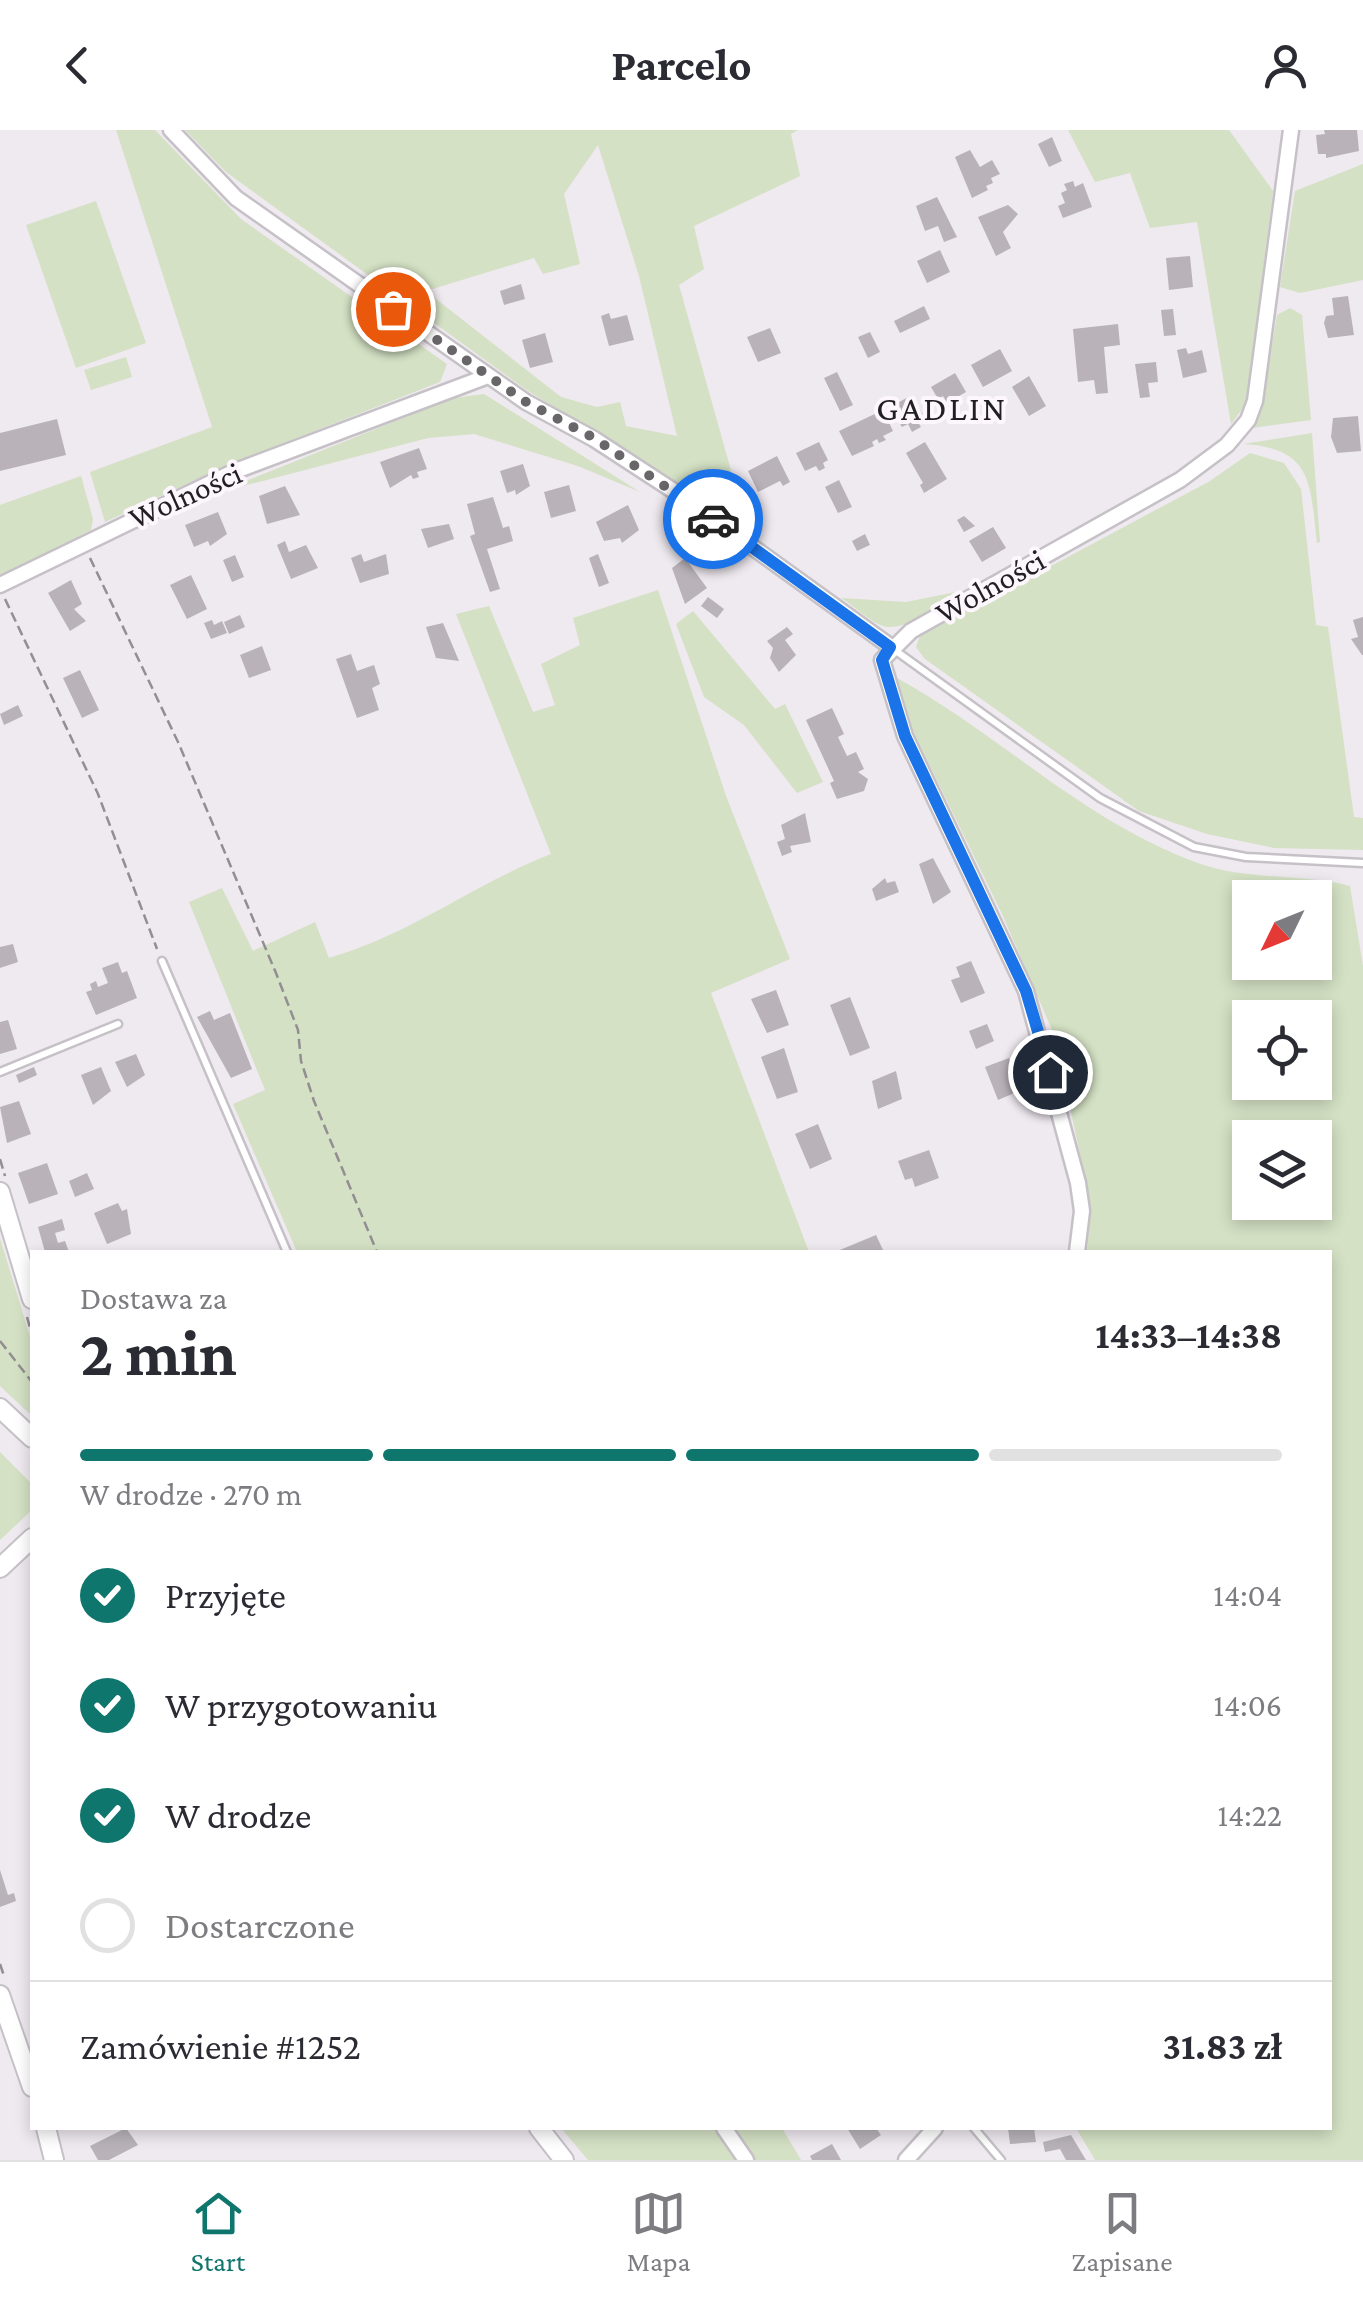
<!DOCTYPE html>
<html lang="pl">
<head>
<meta charset="utf-8">
<style>
  :root { --surface:#fff; --page:#f7f7f7; --text:#2b2b33; --muted:#7c7c81; --line:#e1e1e2; --accent:#0f766e }
  body { margin:0; font-family:"Crimson Pro",serif; background:var(--page); color:var(--text); height:100vh; display:flex; flex-direction:column; font-size:38px; white-space:nowrap }
  * { box-sizing:border-box; margin:0 }
  p { font-size:32px; color:var(--muted) }
  .icon { flex:none; width:55px; height:55px; fill:none; stroke:currentColor; stroke-width:2; stroke-linecap:round; stroke-linejoin:round }
  .map { position:relative; flex:1; overflow:hidden }
  .panel { position:absolute; left:30px; top:1120px; width:1302px; height:880px; display:flex; flex-direction:column; background:var(--surface); border-radius:0px; box-shadow:0 5px 15px #0003 }
  .panel>* { flex:none }
  .needle { width:65px; rotate:227deg }
  .fabs { position:absolute; left:1232px; top:750px; display:grid; gap:20px }
  .fabs a { display:grid; place-items:center; width:100px; height:100px; border-radius:0px; background:var(--surface); box-shadow:0 5px 15px #0003; font-size:50px }
  .pin { position:absolute; display:grid; place-items:center; width:85px; height:85px; color:#fff; margin:-42px; border:5px solid #fff; border-radius:50%; box-shadow:0 2px 10px #0007 }
  .courier { position:absolute; display:grid; place-items:center; width:100px; height:100px; margin:-50px; border:8px solid #1a73e8; border-radius:50%; background:#fff; color:#222; box-shadow:0 2px 12px #0007 }
  .summary em { font-style:normal; font-weight:700 }
  .summary div { display:flex; flex-direction:column-reverse }
  .summary { display:flex; align-items:center; justify-content:space-between; height:170px; padding:0 50px }
  h1 { font-size:65px; font-weight:700; line-height:75px }
  .bar { display:grid; grid-template-columns:repeat(4,1fr); gap:15px 10px; align-content:center; height:120px; padding:0 50px }
  .bar i { height:12px; border-radius:8px; background:var(--line) }
  .bar .selected { background:var(--accent) }
  .bar p { grid-column:span 4 }
  .line { display:flex; align-items:center; gap:25px; padding:0 50px; border-top:2px solid var(--line) }
  .line div { flex:1 }
  ol { padding:0 50px; list-style:none }
  li { display:flex; align-items:center; gap:30px; height:110px }
  li p { margin-inline-start:auto }
  li .icon { padding:10px; border-radius:50%; background:var(--accent); color:#fff; stroke-width:4 }
  li:last-child { color:var(--muted) }
  li i { width:55px; height:55px; border:5px solid var(--line); border-radius:50% }
  header { display:flex; justify-content:space-between; align-items:center; height:130px; padding:0 50px; background:var(--surface); font-size:45px; font-weight:700 }
  .tab-bar { display:flex; justify-content:space-around; align-items:center; height:140px; border-top:2px solid var(--line); background:var(--surface); font-size:28px; color:var(--muted) }
  .tab-bar a { display:grid; justify-items:center; gap:5px }
  .tab-bar .selected { color:var(--accent) }
  .map>svg:first-child { display:block }
  .green { fill:#d4e1c4; fill-rule:evenodd }
  .building { fill:#b9b3b9 }
  .lines { fill:none; stroke-linecap:round; stroke-linejoin:round }
  .service-casing { stroke:#c6c1c7; stroke-width:11 }
  .minor-casing { stroke:#c6c1c7; stroke-width:19 }
  .tertiary-casing { stroke:#c6c1c7; stroke-width:22 }
  .path { stroke:#928e92; stroke-width:2.5; stroke-dasharray:10 5; stroke-linecap:butt }
  .service { stroke:#fff; stroke-width:6 }
  .minor { stroke:#fff; stroke-width:14 }
  .tertiary { stroke:#fff; stroke-width:18 }
  .done { stroke:#696669; stroke-width:10; stroke-dasharray:0 18 }
  .route { stroke:#1a73e8; stroke-width:12 }
  .labels { text-anchor:middle; stroke-width:8; stroke-linejoin:round; paint-order:stroke }
  .street-label { font-size:32px; fill:#211f21; stroke:#fdf7fd }
  .neighbourhood-label { font-size:35px; letter-spacing:2.5px; fill:#211f21; stroke:#fdf7fd }
</style>
</head>
<body>
<header><svg class="icon" aria-label="back" viewBox="0 0 24 24"><path d="M15 5l-7 7 7 7"/></svg>Parcelo<svg class="icon" aria-label="person" viewBox="0 0 24 24"><circle cx="12" cy="8" r="4"/><path d="M4 21q1-7 8-7t8 7"/></svg></header>
<div class="map">
<svg width="1363" height="2030" viewBox="0 0 1363 2030">
  <rect width="100%" height="100%" fill="#efe9f0"/>
  <path class="green" d="M116,0h39l86,89 206,145 -7,18 -215,84 -120,56 -15,-50 122,-45z
    M185,0h613l-7,4 9,42 -106,50 10,43 -25,16 67,239 -218,-133 -302,-219zM598,15l41,131 38,160 -51,-10 -6,-24 -23,5 -36,-10 -135,-106 108,-33 9,16 37,-10 -16,-70z
    M1068,0h161l44,61 -27,213 -15,20 -34,-202 -47,6 -20,-55 -35,9z
    M1363,34v116l-63,13 -20,-6 15,-96z
    M96,71l50,142 -70,25 -50,-143z
    M1290,178l12,7 9,105 -59,8 12,-33 13,-80z
    M126,227l6,20 -41,13 -7,-20z
    M484,264l156,98 -62,-26 -104,-32 -46,4 -212,55 237,-95z
    M1312,303l8,109 -3,1c-7,-60 -4,-95 -74,-99z
    M1250,323l34,10 17,26 15,136 12,2 26,190 9,1v32l-89,-2 -67,-14 -68,-23 -214,-152 -9,-12 4,-11 290,-155z
    M81,346l12,43 -2,11 -91,46v-71z
    M658,460l68,206 64,163 -79,34 98,259h-512l-64,-148 32,-14 -76,-188 33,-14 31,63 62,-29 14,36c84,-25 143,-73 222,-104l-95,-240 33,-8 44,106 22,-7 -14,-41 39,-19 -7,-27z
    M956,462c-17,11 -51,41 -73,34 -14,-5 -29,-20 -42,-28l65,4z
    M693,481l82,98 10,-5 38,78 -26,11 -53,-68 -40,-28 -28,-73z
    M897,548c104,57 187,144 301,185 49,18 103,10 152,23l13,80v1194h-268l-19,-32h254v-876h-243l4,-44 -35,-169 -54,-125 -88,-181zM1250,768h65v64h-65zM1250,888h65v64h-65zM1250,1008h65v64h-65z
    M0,1108l32,105v73l-32,-30z
    M0,1322l32,32v26l-32,30z
    M561,1998h221l19,32h-213z"/>
  <path class="building" d="M1324,0h33l2,21 -33,7v-4h-8l-2,-19 9,-1z
    M1052,7l10,24 -13,6 -11,-23z
    M970,20l10,17 12,-7 8,14 -9,4 2,5 -7,3 2,4 -16,8 -17,-41z
    M1073,51l2,6 8,-4 9,24 -29,11 -5,-12 7,-3 -4,-10 6,-3 -3,-6z
    M937,67l20,40 -13,5 -6,-16 -13,5 -9,-25z
    M1008,75l10,9 -15,18 8,16 -15,8 -18,-39z
    M940,120l10,22 -23,11 -10,-22z
    M1190,126l3,31 -24,3 -3,-32z
    M521,154l4,15 -21,6 -4,-14z
    M1348,166l6,39 -26,3 -4,-15 2,-7 8,-1 -2,-17z
    M924,176l6,13 -30,14 -6,-12z
    M1173,179l3,26 -12,1 -3,-26z
    M609,183l2,6 16,-4 7,25 -25,6 -8,-30z
    M1118,194l2,21 -16,2 4,46 -12,1 -2,-14 -16,2 -5,-53z
    M770,198l11,25 -23,9 -11,-25z
    M870,202l10,20 -12,6 -10,-21z
    M545,203l8,29 -23,6 -8,-28z
    M1186,218l2,6 14,-4 5,22 -24,6 -6,-28z
    M1000,219l12,22 -29,16 -12,-22z
    M1156,232l2,20 -10,1 2,14 -10,1 -5,-34z
    M837,242l16,33 -13,6 -16,-33z
    M955,243l11,19 -19,11 -4,-7 -5,3 -7,-12z
    M1029,246l17,30 -17,10 -17,-29z
    M912,265l11,20 -7,4 5,8 -9,5 -4,-8 -6,3 -12,-20z
    M883,280l10,21 -10,5 3,4 -7,3 -2,-4 -5,3 2,4 -22,10 -13,-25z
    M1358,286l3,35 -24,2 -6,-16 2,-19z
    M57,289l9,36 -66,16v-38z
    M819,312l9,18 -5,3 2,5 -6,3 -3,-5 -11,5 -9,-18z
    M925,312l22,37 -23,14 -4,-8 3,-2 -17,-30z
    M419,318l8,21 -10,3 2,5 -6,2 -2,-4 -21,13 -10,-26z
    M777,326l13,26 -7,4 -3,-5 -22,11 -10,-21z
    M523,334l7,22 -14,9 -1,-5 -8,3 -7,-22z
    M839,350l13,27 -14,6 -13,-26z
    M569,355l7,26 -25,7 -7,-26z
    M285,356l15,29 -33,9 -8,-28z
    M493,367l10,31 6,-2 4,15 -26,8 13,40 -10,3 -20,-56 5,-2 -8,-30z
    M628,375l11,25 -17,13 -2,-5 -16,3 -8,-19z
    M218,382l9,22 -17,12 -2,-5 -14,6 -9,-22z
    M964,386l11,10 -11,6 -7,-12z
    M449,394l5,15 -26,9 -7,-19z
    M993,397l13,21 -24,14 -13,-21z
    M865,404l5,11 -13,6 -5,-10z
    M285,411l4,11 17,-7 12,23 -27,11 -14,-34z
    M361,424l3,8 22,-8 3,20 -29,9 -9,-25z
    M598,424l11,29 -10,4 -10,-29z
    M235,425l9,22 -12,5 -9,-22z
    M685,428l22,30 -22,16 -13,-36z
    M191,445l16,34 -20,10 -17,-34z
    M71,450l11,24 -8,5 12,12 -16,10 -22,-38z
    M708,467l16,12 -7,9 -16,-12z
    M240,485l5,12 -16,7 -5,-12z
    M1363,487v38h-1l-11,-16 7,-2 -5,-17z
    M212,490l2,5 8,-4 5,12 -16,6 -7,-16z
    M443,493l16,38 -23,-3 -10,-31z
    M787,497l6,7 -8,6 11,15 -17,17 -9,-14 3,-10 -6,-7z
    M262,516l9,24 -22,8 -9,-23z
    M351,524l6,17 17,-6 6,19 -8,4 7,22 -22,8 -21,-59z
    M80,540l19,40 -17,8 -19,-40z
    M18,575l5,11 -19,9 -4,-11z
    M832,578l12,26 -6,3 9,19 9,-4 8,17 -6,3 10,7 -4,12 -27,8 -7,-16 4,-2 -28,-61z
    M805,683l6,29 -21,4 2,6 -10,4 -5,-14 8,-3 -4,-14z
    M933,728l18,34 -18,12 -14,-40z
    M885,748l2,5 8,-2 4,11 -23,9 -4,-12z
    M13,814l5,18 -18,6v-21z
    M971,831l14,32 -24,10 -10,-23 9,-3 -4,-10z
    M118,832l4,11 5,-2 10,27 -41,17 -10,-23 6,-2 -2,-6 6,-3 2,6 10,-4 -6,-15z
    M776,860l13,35 -22,8 -16,-34z
    M850,867l20,51 -20,8 -20,-51z
    M210,881l4,9 16,-7 22,56 -21,9 -34,-61z
    M8,890l9,29 -17,5v-32z
    M987,894l7,17 -18,8 -7,-18z
    M784,918l14,44 -21,7 -16,-42z
    M136,924l9,21 -18,12 -12,-25z
    M1009,928l10,33 -21,9 -13,-33z
    M34,937l3,8 -18,8 -3,-8z
    M101,937l10,24 -18,14 -12,-30z
    M896,941l6,28 -24,10 -6,-28z
    M19,971l12,33 -24,9 -7,-36z
    M818,994l14,35 -22,10 -15,-35z
    M929,1020l10,28 -24,9 -3,-9 -7,2 -7,-19z
    M47,1033l11,31 -29,10 -11,-31z
    M87,1043l7,16 -19,8 -6,-16z
    M118,1073l4,8 5,-2 4,25 -24,10 -13,-31z
    M62,1089l3,11 -10,3 3,10 7,-2 4,11h-24l-7,-25z
    M876,1105l7,15 -5,2h-43z
    M0,1740l8,25 6,-2 2,8 -16,6z
    M126,1998l12,17 -29,15h-11l-8,-14z
    M847,1998h29l5,7 -21,14z
    M1008,1998h26l2,14 -26,2z
    M1071,2005l15,25h-20l-6,-11 -15,3 -2,-10z
    M832,2014l9,16h-29l-2,-4z"/>
  <g class="lines">
    <g class="service-casing">
      <path id="service" d="M896,521l204,147 94,49 52,10 117,6
        M162,831l125,291
        M0,942l118,-48
        M974,1998l27,32"/>
    </g>
    <g class="minor-casing">
      <path id="minor" d="M171,0l65,68 290,204 68,37 89,58 208,150
        M0,455l233,-113 255,-96
        M1077,1122l5,-41 -4,-28 -52,-192 -121,-255 -23,-76 29,-29 269,-151 47,-35 21,-25 7,-19 36,-271
        M724,1998l22,32
        M906,2030l29,-32"/>
    </g>
    <g class="tertiary-casing">
      <path id="tertiary" d="M0,1062l32,107
        M0,1278l32,30
        M0,1438l32,-30
        M0,1865l32,92
        M46,1998l8,32
        M539,1998l25,32"/>
    </g>
    <path class="path" d="M90,428l88,184 98,231 22,57 3,31 13,40 63,151
      M5,469l93,195 59,155
      M0,1029l5,17
      M27,1187l5,18
      M0,1211l32,41
      M0,1834l4,12"/>
    <use href="#service" class="service"/>
    <use href="#minor" class="minor"/>
    <use href="#tertiary" class="tertiary"/>
  </g>
  <g class="lines">
    <path class="done" d="M393,179l133,93 68,36 119,81"/>
    <path class="route" d="M713,389l177,128 -8,13 23,76 121,255 24,81"/>
  </g>
  <g class="labels">
    <g class="street-label">
      <text transform="translate(185 365) rotate(-24)" y="11">Wolności</text>
      <text transform="translate(990 456) rotate(-29)" y="11">Wolności</text>
    </g>
    <g class="neighbourhood-label">
      <text x="942" y="290">GADLIN</text>
    </g>
  </g>
</svg>
<div class="fabs">
<a><svg class="needle" viewBox="-14 -14 28 28"><path d="M0-13l5 13h-10z" fill="#e53935"/><path d="M0 13l5-13h-10z" fill="#7c7c81"/></svg></a>
<a><svg class="icon" aria-label="locate" viewBox="0 0 24 24"><circle cx="12" cy="12" r="6"/><path d="M12 2v4M12 18v4M2 12h4M18 12h4"/></svg></a>
<a><svg class="icon" aria-label="layers" viewBox="0 0 24 24"><path d="M12 4l9 5-9 5-9-5zM3 14l9 5 9-5"/></svg></a>
</div>
<div class="pin" style="left:393px;top:179px;background:#ea580c"><svg class="icon" aria-label="bag" viewBox="0 0 24 24"><path d="M5 8h14l-1 12H6zM9 8a3 3 0 0 1 6 0"/></svg></div>
<div class="pin" style="left:1050px;top:942px;background:#1f2937"><svg class="icon" aria-label="home" viewBox="0 0 24 24"><path d="M3 11l9-7 9 7M6 9v11h12V9"/></svg></div>
<div class="courier" style="left:713px;top:389px"><svg class="icon" aria-label="car" viewBox="0 0 24 24"><path d="M5 17H2v-5l4-1 3-4h7l3 4 3 1v5h-3M9 17h6M6 11h13"/><circle cx="7" cy="17" r="2"/><circle cx="17" cy="17" r="2"/></svg></div>
<section class="panel">
<div class="summary"><div><h1>2 min</h1><p>Dostawa za</p></div><em>14:33–14:38</em></div>
<div class="bar"><i class="selected"></i><i class="selected"></i><i class="selected"></i><i></i><p>W drodze · 270 m</p></div>
<ol>
<li><svg class="icon" aria-label="check" viewBox="0 0 24 24"><path d="M5 12l5 5 9-10"/></svg>Przyjęte<p>14:04</p></li>
<li><svg class="icon" aria-label="check" viewBox="0 0 24 24"><path d="M5 12l5 5 9-10"/></svg>W przygotowaniu<p>14:06</p></li>
<li><svg class="icon" aria-label="check" viewBox="0 0 24 24"><path d="M5 12l5 5 9-10"/></svg>W drodze<p>14:22</p></li>
<li><i></i>Dostarczone</li>
</ol>
<div class="line" style="height:130px"><div>Zamówienie #1252</div><b>31.83 zł</b></div>
</section>
</div>
<nav class="tab-bar">
<a class="selected"><svg class="icon" aria-label="home" viewBox="0 0 24 24"><path d="M3 11l9-7 9 7M6 9v11h12V9"/></svg>Start</a>
<a><svg class="icon" aria-label="map" viewBox="0 0 24 24"><path d="M3 6l6-2 6 2 6-2v14l-6 2-6-2-6 2zM9 4v14M15 6v14"/></svg>Mapa</a>
<a><svg class="icon" aria-label="saved" viewBox="0 0 24 24"><path d="M7 4h10v16l-5-4-5 4z"/></svg>Zapisane</a>
</nav>
</body>
</html>
